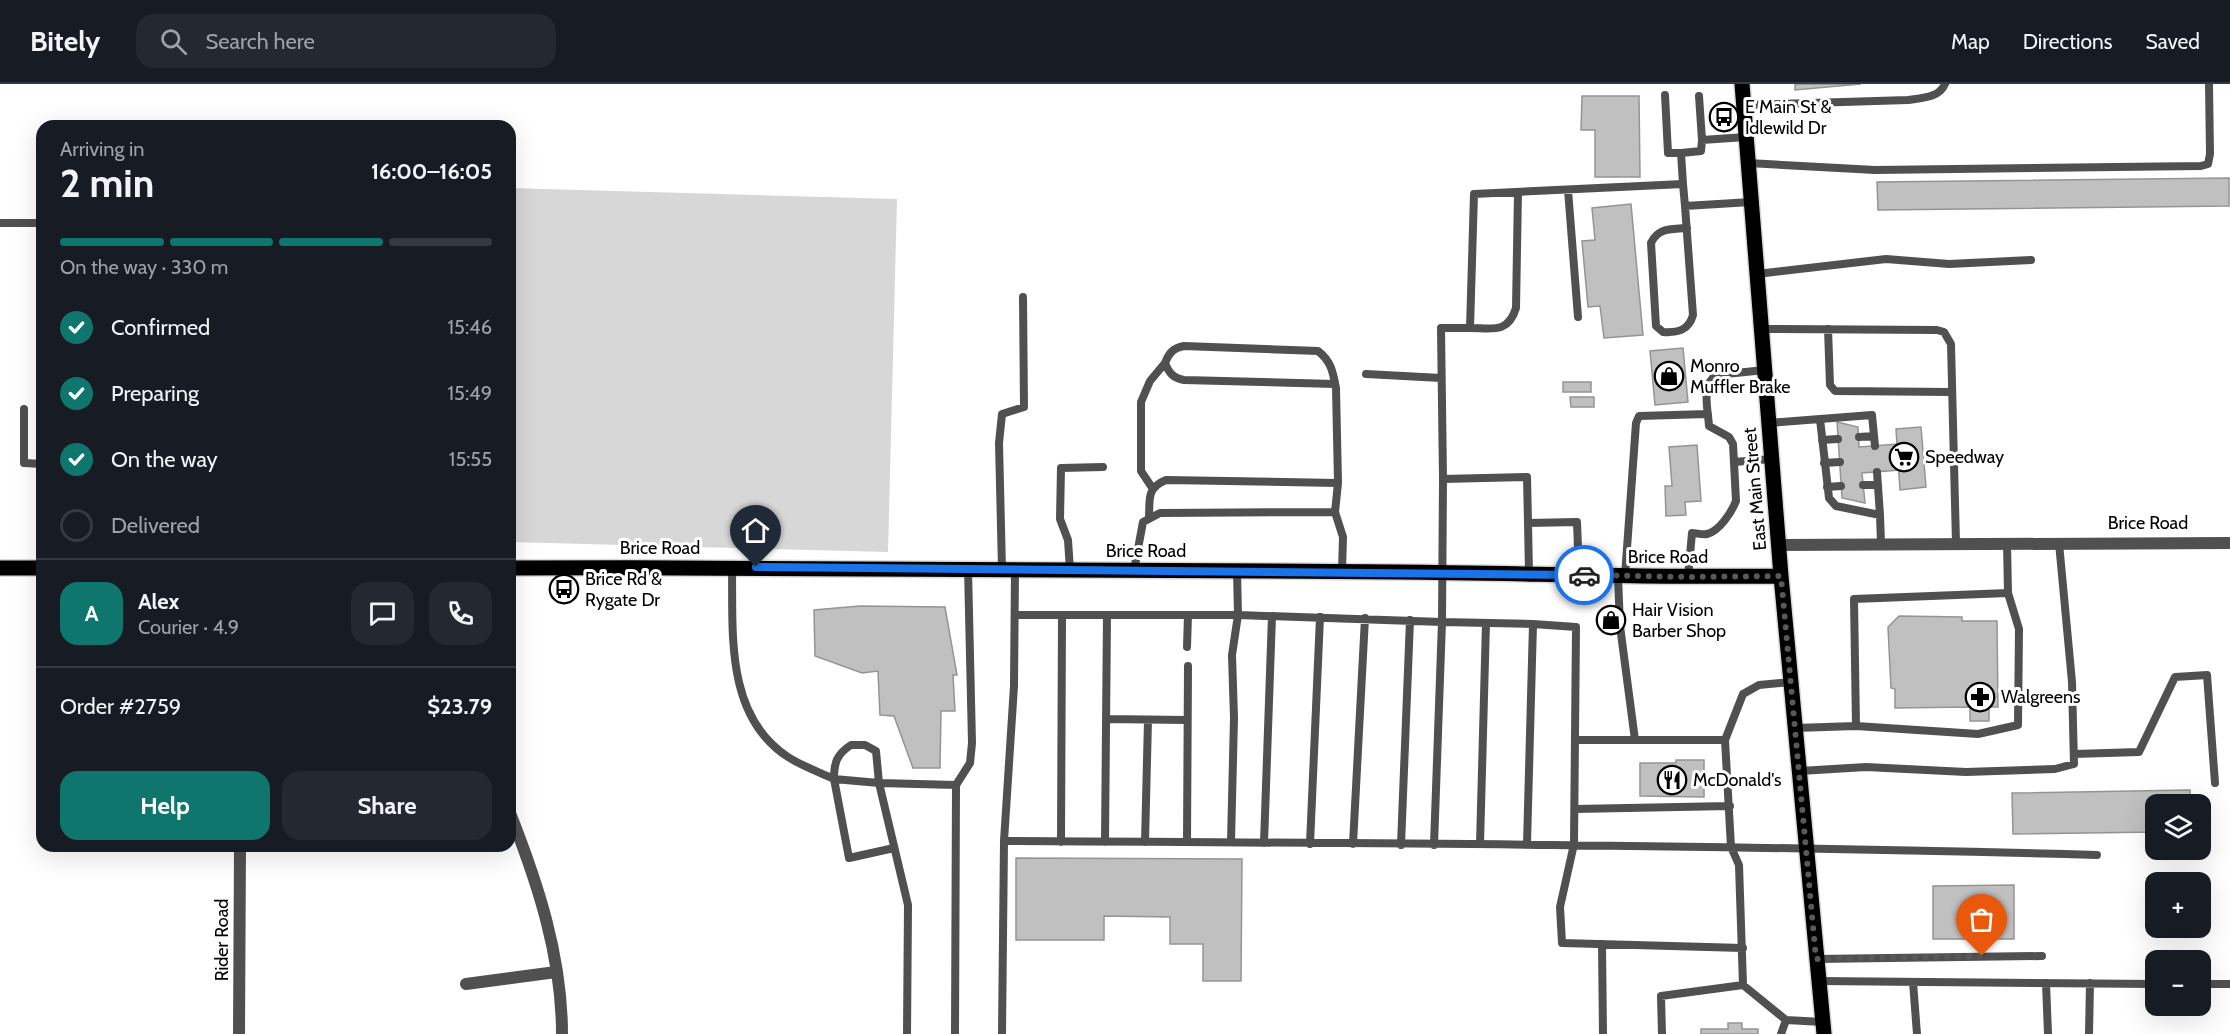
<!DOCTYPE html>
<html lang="en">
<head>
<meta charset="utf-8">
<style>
  :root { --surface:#171b24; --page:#242831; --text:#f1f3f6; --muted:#9ea1a6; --line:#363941; --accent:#0f766e }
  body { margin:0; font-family:Cabin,sans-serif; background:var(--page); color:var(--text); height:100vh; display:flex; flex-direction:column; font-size:22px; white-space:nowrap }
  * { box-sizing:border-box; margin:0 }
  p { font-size:20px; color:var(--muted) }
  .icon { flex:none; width:33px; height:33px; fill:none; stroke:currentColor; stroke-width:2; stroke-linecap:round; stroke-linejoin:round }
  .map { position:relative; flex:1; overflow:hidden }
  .panel { position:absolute; left:36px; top:36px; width:480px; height:732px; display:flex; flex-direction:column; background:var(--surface); border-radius:18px; box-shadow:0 6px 24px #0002 }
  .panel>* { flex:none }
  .controls { position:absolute; left:2145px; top:710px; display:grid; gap:12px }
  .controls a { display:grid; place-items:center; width:66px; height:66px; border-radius:12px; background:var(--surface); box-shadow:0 6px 24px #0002; font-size:30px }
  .pin { position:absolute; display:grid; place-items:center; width:51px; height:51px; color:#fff; margin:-62px -26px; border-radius:50% 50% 50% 0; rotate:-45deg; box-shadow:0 0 6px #0007 }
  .pin .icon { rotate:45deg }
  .courier { position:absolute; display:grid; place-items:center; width:60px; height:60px; margin:-30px; border:4px solid #1a73e8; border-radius:50%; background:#fff; color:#222; box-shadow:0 2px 8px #0007 }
  .headline em { font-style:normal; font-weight:700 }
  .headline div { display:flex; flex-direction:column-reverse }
  .headline { display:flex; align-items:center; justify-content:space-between; height:102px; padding:0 24px }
  h1 { font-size:39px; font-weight:700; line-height:45px }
  .bar { display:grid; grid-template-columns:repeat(4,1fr); gap:9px 6px; align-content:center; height:72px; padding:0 24px }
  .bar i { height:8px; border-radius:4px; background:var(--line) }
  .bar .on { background:var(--accent) }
  .bar p { grid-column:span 4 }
  .line { display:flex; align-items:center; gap:15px; padding:0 24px; border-top:2px solid var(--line) }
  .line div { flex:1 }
  .round { display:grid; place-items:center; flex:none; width:63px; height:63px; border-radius:18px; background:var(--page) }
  ol { padding:0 24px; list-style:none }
  li { display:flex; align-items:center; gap:18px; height:66px }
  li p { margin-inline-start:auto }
  li .icon { padding:6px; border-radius:50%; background:var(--accent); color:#fff; stroke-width:4 }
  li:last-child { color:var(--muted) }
  li i { width:33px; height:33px; border:3px solid var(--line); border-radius:50% }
  .cta { display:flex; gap:12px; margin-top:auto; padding:12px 24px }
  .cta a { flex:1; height:69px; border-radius:18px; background:var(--accent); color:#fff; font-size:24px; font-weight:700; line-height:69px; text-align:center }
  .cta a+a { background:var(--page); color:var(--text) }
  header { display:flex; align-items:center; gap:36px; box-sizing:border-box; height:84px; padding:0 30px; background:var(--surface); border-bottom:2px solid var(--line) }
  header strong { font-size:28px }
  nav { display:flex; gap:33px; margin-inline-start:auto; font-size:21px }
  .search { width:420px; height:54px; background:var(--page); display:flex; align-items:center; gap:15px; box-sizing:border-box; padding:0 21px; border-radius:18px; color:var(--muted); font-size:22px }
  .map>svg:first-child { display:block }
  .green { fill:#d7d7d7 }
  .building { fill:#c0c0c0; stroke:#949494; stroke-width:1.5 }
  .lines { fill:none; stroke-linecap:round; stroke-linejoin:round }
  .primary-casing { stroke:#dbdbdb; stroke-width:18 }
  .lane { stroke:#505050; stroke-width:8 }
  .street { stroke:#505050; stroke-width:12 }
  .primary { stroke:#000; stroke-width:15 }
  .done { stroke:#595959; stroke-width:6; stroke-dasharray:0 10.8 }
  .route { stroke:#1a73e8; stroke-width:8 }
  .labels { text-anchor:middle; stroke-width:6; stroke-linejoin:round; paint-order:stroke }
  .poi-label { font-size:18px; fill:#000; stroke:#fff; text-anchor:start }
  .street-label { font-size:18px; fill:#000; stroke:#fff }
</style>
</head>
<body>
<header>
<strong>Bitely</strong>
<div class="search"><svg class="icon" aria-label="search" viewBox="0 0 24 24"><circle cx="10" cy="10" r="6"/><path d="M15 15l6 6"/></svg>Search here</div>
<nav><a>Map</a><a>Directions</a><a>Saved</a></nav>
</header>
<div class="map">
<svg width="2230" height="950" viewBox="0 0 2230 950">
  <rect width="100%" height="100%" fill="#fff"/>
  <path class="green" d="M510,104l387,11 -9,353 -378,-10z"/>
  <path class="building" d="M1795,0h66l-66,6z
    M1582,12h57l1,81h-45v-47h-14z
    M2229,94v28l-351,4 -1,-28z
    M1631,120l12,131 -39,3 -4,-32 -12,1 -6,-66 13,-1 -3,-32z
    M1683,264l5,54 -33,3 -5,-54z
    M1563,298h28v10h-28z
    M1570,313h24v10h-23z
    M1837,338l21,5 1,20 39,-3 2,26 -38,3 3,30 -23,-5z
    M1921,343l5,60 -26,3 -4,-61z
    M1697,361l4,56 -16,1 1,13 -20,1 -1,-30h7l-3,-39z
    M860,522l85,1 12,68h-4l2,36h-14l-1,57h-27l-19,-52 -14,-1 -2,-44 -16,2 -47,-17 -1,-46z
    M1899,532l63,1v4h35l1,86h-9v14h-19v-14l-75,1v-19l-4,-1 -3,-61z
    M1676,676h28v37l-64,-1v-33h36z
    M2190,706v14h-34v28l-143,2 -1,-41z
    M1016,774l226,1 -1,122h-38v-37h-33v-27l-66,-1v24h-88z
    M2014,801v54h-81v-53z
    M1728,939h14v6h16v5h-57v-5h27z"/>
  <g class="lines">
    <g class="primary-casing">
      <path id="primary" d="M1742,0l39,492 43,458
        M0,484h42
        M510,484c296,-1 592,2 888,4 128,1 256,6 383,4"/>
    </g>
    <path class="lane" d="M1665,11l3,58h13l2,31
      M1699,12l3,44
      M1744,21l164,-5c14,-2 31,-2 37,-16
      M1681,69l20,-2 1,-11 44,-3
      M1748,79l127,7 326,-4 7,-2 2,-10 -1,-70
      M1568,106l10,127
      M1685,122l8,109c-4,15 -15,18 -30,17l-7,-6 -5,-83c7,-15 20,-14 36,-15
      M0,139h38
      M1757,190l129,-15 63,5 82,-4
      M1470,244c22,0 38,6 46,-20l2,-116
      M1762,245l175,1 7,2 7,12 5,199
      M1828,245l2,56 5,6 117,1
      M1366,290l75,4
      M24,325v54l18,1
      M1820,335l52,-4 3,31
      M1769,339l51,-4 9,79 7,8 44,9 1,28
      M1859,353l15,-1
      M1822,356l16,-1
      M1734,378l38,-3
      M1824,379l16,-1
      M1877,388l3,43
      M1443,395l84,-2 1,46 49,-1 2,53
      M1863,401h15
      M1827,403l14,-1
      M1153,405l-12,-18v-69l9,-21 15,-18
      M1335,428l3,-29 -2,-95c-3,-16 -5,-27 -18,-37l-134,-5c-11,2 -15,7 -19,17 4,10 8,15 19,17l151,4
      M1149,434c1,-18 -3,-30 17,-38l172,3
      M1528,439l1,51
      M732,483c1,66 -7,149 56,190 14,9 31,15 46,22l15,79 45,-10
      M1002,485l-3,-126 3,-29 22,-7 -1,-110
      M1015,485l-1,117 -10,155c365,2 729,4 1093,14
      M1070,486l-2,-30 -8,-21 1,-51 42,-1
      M1134,486l9,-48 17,-9 175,-1 8,25 -1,34
      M1618,492l2,50 15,114
      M1625,492l11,-153 3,-7 69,-2
      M1688,493l4,-44c4,0 11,2 15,1 13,-3 25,-23 29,-33l-3,-57 -4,-7 -20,-11c-1,-17 -8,-41 7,-51l49,-5
      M1015,531h223l-1,-44
      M1533,540l43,3 -2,217 -14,63 2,36 181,5
      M1187,563l1,-32
      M1791,598l-32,3 -16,9 -18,46 6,107 8,18 4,120 43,35 37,2
      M1106,635l81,1
      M1856,642l-2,-127 154,-6
      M1795,644l61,-2 122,8 40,-9 1,-96 -11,-36 -1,-50
      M1576,656h149
      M851,661h14l11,6 3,32 -45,-4c0,-17 3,-25 17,-34z
      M2074,670l65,-2 36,-75 32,-2 8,108
      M1800,687l66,-4 100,5 89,-3 19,-5 -2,-82 -13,-139
      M1575,725l155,-3
      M1061,758l1,-227
      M1105,758l2,-227
      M1145,758l3,-122
      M1187,758l1,-176
      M1231,758l3,-124 -2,-63 6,-40 204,7 1,-143 -2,-151h29l4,-134 209,-10 2,22 66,-4
      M1264,759l8,-227
      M1310,760l10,-227
      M1353,760l12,-226
      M1480,760l6,-221
      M1401,761l9,-225
      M1434,761l8,-223 91,2 -6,220
      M1602,860l1,90
      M1816,875l226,-3
      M1819,897l337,3
      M1913,898l4,52
      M2046,899l2,51
      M2200,900h30
      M907,950l1,-129 -29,-122 77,2
      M955,950l1,-249 14,-22 2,-20 -4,-174
      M1002,950l2,-193
      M1662,950l-1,-38 82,-11
      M1781,950l5,-14
      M2089,950l1,-51"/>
    <path class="street" d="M1779,461l451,-2
      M510,729c28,71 52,144 52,221
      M466,900l90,-12
      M239,950l1,-188"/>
    <use href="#primary" class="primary"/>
  </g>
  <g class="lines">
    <path class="done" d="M1584,491l104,2 93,-1 35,383 166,-3"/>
    <path class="route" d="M756,483l828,8"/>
  </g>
  <defs>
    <g id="bus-ring" transform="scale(1.5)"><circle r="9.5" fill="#fff" stroke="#000" stroke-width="1.5"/><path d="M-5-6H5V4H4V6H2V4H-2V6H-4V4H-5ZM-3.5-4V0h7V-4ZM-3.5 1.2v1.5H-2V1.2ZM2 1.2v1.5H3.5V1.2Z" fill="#000"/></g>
    <g id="shop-ring" transform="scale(1.5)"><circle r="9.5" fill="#fff" stroke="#000" stroke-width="1.5"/><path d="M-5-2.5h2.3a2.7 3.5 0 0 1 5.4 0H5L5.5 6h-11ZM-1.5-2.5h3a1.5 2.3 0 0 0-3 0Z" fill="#000"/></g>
    <g id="supermarket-ring" transform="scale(1.5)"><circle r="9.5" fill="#fff" stroke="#000" stroke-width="1.5"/><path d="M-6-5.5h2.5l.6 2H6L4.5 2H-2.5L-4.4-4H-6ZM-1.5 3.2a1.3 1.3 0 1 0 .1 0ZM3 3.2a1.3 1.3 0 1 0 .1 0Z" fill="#000"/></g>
    <g id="pharmacy-ring" transform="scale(1.5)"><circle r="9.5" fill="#fff" stroke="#000" stroke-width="1.5"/><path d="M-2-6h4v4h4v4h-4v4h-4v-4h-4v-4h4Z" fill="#000"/></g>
    <g id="restaurant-ring" transform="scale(1.5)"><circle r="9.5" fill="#fff" stroke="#000" stroke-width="1.5"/><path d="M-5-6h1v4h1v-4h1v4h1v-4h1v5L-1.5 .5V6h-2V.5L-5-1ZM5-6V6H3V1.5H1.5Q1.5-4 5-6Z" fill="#000"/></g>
  </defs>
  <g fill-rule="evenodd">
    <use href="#bus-ring" x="1724" y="33"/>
    <use href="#shop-ring" x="1669" y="292"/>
    <use href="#supermarket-ring" x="1904" y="373"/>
    <use href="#bus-ring" x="564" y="505"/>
    <use href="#shop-ring" x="1611" y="536"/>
    <use href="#pharmacy-ring" x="1980" y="613"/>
    <use href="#restaurant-ring" x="1672" y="696"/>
  </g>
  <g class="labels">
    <g class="poi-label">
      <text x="1745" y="29">E Main St &amp;<tspan x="1745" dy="21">Idlewild Dr</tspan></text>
      <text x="1690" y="288">Monro<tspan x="1690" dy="21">Muffler Brake</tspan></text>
      <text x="1925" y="379">Speedway</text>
      <text x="585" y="501">Brice Rd &amp;<tspan x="585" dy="21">Rygate Dr</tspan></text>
      <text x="1632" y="532">Hair Vision<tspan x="1632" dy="21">Barber Shop</tspan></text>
      <text x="2001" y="619">Walgreens</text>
      <text x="1693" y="702">McDonald's</text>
    </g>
    <g class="street-label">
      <text transform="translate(1755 405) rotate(-95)" y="6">East Main Street</text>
      <text x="2148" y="445">Brice Road</text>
      <text x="660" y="470">Brice Road</text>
      <text x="1146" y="473">Brice Road</text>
      <text x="1668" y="479">Brice Road</text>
      <text transform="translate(222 856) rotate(-90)" y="6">Rider Road</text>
    </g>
  </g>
</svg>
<div class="controls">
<a><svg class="icon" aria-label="layers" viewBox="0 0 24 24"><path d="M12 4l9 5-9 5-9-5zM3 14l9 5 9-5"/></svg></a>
<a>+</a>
<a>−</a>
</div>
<div class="pin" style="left:1982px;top:872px;background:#ea580c"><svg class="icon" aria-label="bag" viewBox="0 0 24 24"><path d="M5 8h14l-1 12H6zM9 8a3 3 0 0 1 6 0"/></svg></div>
<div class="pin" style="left:756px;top:483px;background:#1f2937"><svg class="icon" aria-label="home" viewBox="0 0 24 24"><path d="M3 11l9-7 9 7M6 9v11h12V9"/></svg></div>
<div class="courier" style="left:1584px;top:491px"><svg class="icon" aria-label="car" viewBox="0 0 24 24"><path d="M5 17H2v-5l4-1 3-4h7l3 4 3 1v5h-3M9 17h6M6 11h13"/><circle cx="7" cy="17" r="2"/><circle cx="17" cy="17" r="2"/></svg></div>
<section class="panel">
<div class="headline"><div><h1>2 min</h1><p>Arriving in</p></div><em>16:00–16:05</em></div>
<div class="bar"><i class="on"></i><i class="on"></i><i class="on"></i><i></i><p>On the way · 330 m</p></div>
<ol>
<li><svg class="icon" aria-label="check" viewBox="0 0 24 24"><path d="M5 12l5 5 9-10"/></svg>Confirmed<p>15:46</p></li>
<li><svg class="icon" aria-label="check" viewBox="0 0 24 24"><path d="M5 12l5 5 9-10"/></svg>Preparing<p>15:49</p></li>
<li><svg class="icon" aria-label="check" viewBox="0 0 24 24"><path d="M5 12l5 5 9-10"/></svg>On the way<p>15:55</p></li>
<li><i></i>Delivered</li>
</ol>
<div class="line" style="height:108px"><b class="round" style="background:var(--accent);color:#fff">A</b><div><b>Alex</b><p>Courier · 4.9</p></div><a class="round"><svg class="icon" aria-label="chat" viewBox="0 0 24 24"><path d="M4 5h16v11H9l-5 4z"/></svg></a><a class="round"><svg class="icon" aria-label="phone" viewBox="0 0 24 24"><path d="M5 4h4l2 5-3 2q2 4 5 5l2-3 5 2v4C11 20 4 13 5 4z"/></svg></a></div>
<div class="line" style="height:78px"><div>Order #2759</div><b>$23.79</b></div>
<div class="cta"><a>Help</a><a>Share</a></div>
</section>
</div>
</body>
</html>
